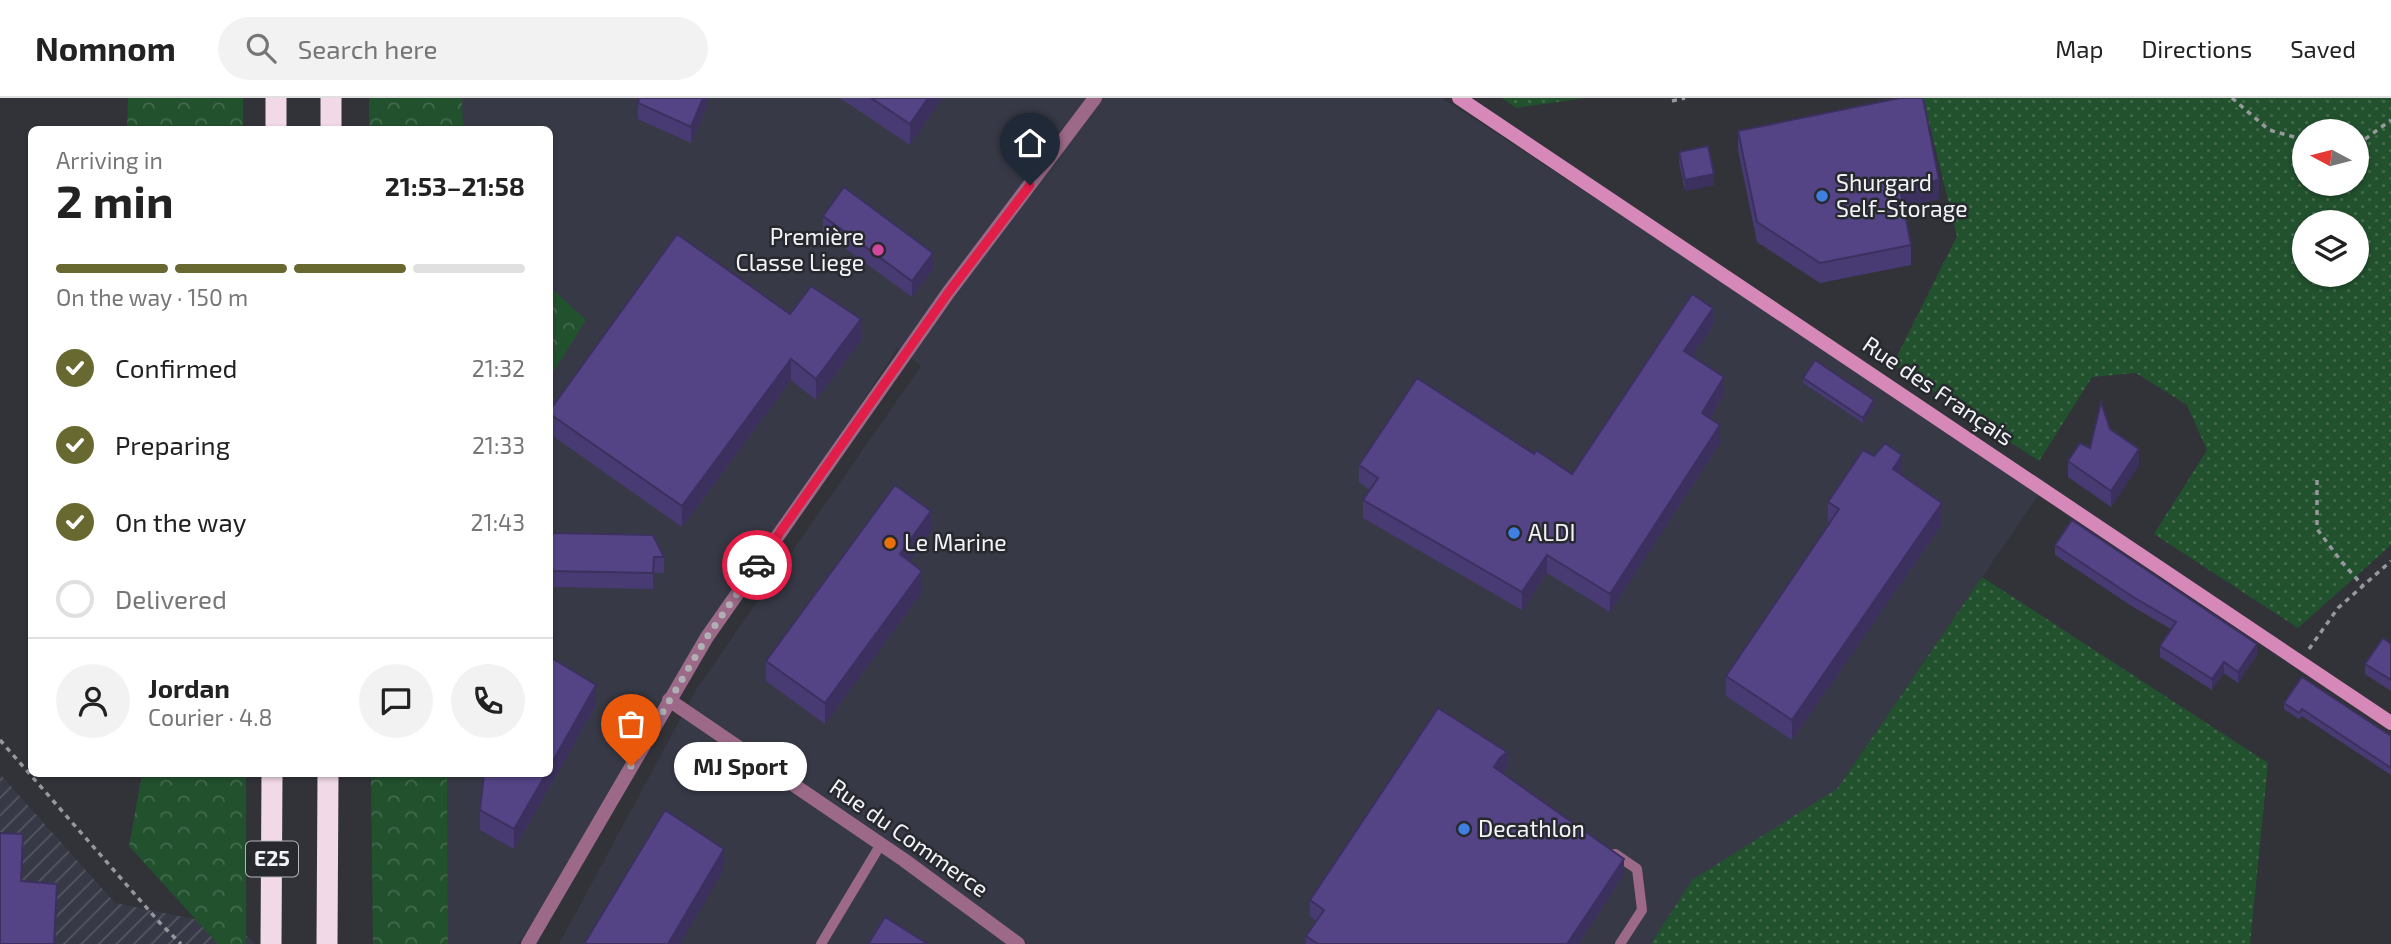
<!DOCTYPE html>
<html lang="en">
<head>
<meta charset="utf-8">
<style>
  :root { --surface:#fff; --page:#f2f2f2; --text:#222; --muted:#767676; --line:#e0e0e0; --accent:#686930 }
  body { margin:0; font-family:"Exo 2",sans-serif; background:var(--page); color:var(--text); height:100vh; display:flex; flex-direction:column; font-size:26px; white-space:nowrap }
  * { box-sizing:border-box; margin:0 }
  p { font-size:23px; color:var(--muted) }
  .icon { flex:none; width:38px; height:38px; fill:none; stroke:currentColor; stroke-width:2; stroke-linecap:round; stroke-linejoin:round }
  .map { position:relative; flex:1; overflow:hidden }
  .drawer { position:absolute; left:28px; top:28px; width:525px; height:651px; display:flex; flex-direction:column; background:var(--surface); border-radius:10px; box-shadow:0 2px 5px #0004 }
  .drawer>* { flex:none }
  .needle { width:46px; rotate:277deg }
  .buttons { position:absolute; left:2292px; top:21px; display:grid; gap:14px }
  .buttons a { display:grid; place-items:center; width:77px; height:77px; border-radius:50%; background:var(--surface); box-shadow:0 2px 5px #0004; font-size:35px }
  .pin { position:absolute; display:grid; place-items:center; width:60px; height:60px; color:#fff; margin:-72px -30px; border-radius:50% 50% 50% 0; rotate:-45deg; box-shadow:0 0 7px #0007 }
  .pin .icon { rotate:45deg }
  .courier { position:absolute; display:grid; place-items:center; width:70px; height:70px; margin:-35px; border:5px solid #e11d48; border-radius:50%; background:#fff; color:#222; box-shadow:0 2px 9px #0007 }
  .bubble { position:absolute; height:49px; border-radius:24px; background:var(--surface); box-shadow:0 2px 5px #0004; font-size:23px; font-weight:700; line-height:49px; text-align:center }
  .headline em { font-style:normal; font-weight:700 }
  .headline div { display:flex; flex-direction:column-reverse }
  .headline { display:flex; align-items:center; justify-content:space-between; height:119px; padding:0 28px }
  h1 { font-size:46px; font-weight:700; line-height:52px }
  .bar { display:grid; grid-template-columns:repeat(4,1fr); gap:10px 7px; align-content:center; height:84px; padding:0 28px }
  .bar i { height:9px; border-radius:5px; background:var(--line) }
  .bar .active { background:var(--accent) }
  .bar p { grid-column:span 4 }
  .line { display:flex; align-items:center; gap:18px; padding:0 28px; border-top:2px solid var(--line) }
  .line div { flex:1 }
  .round { display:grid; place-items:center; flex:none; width:74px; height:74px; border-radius:37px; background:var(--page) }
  ol { padding:0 28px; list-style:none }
  li { display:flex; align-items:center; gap:21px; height:77px }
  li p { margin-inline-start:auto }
  li .icon { padding:7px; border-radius:50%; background:var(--accent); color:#fff; stroke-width:4 }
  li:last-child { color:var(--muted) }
  li i { width:38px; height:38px; border:4px solid var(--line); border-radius:50% }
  header { display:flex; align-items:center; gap:42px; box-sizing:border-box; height:98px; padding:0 35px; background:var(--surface); border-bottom:2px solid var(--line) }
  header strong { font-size:33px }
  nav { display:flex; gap:38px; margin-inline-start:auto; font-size:24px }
  .search { width:490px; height:63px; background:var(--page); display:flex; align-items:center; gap:18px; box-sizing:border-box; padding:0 24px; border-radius:38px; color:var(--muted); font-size:26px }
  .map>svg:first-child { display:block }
  .built { fill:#373a46 }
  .industrial { fill:url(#industrial-furrows) }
  .grass { fill:url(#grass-dots); fill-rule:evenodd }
  .forest { fill:url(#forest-crowns) }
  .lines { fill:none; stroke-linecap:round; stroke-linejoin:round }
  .path { stroke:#96989d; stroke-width:3.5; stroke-dasharray:5 5; stroke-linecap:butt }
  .service { stroke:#9c6a88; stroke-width:10 }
  .minor { stroke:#9c6a88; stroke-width:14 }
  .tertiary { stroke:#9c6a88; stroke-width:14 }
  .secondary { stroke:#d688b8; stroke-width:14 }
  .motorway { stroke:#f2d9e7; stroke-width:21 }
  .wall { fill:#483a73 }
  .shaded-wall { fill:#3b305e }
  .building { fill:#544486; stroke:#3b305e; stroke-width:2 }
  .done { stroke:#aeb0b4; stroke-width:7; stroke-dasharray:0 12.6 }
  .route { stroke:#e11d48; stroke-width:9 }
  .shop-dot { fill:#3f7fe0; stroke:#27292f; stroke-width:2.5 }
  .hotel-dot { fill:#d1479c; stroke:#27292f; stroke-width:2.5 }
  .food-dot { fill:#e8710a; stroke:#27292f; stroke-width:2.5 }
  .labels { text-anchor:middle; stroke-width:5; stroke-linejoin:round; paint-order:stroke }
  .shield { fill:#27292f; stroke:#b5b6bb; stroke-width:2 }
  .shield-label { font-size:21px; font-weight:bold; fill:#f2f3f7 }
  .poi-label { font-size:23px; fill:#f2f3f7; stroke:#27292f; text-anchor:start }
  .street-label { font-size:23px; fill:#f2f3f7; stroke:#27292f }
</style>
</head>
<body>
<header>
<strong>Nomnom</strong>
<div class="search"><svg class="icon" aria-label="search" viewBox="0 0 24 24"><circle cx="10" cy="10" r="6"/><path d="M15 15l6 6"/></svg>Search here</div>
<nav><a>Map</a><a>Directions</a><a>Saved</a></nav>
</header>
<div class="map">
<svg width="2391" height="846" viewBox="0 0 2391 846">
  <defs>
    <pattern id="industrial-furrows" width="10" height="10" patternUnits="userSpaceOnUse" patternTransform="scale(1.75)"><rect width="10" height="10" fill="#373a46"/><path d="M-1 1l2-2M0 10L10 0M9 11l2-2" fill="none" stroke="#545761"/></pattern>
    <pattern id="grass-dots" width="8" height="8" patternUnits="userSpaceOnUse" patternTransform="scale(1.75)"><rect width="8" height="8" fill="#22512e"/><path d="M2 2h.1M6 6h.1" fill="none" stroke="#436a4d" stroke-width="1.8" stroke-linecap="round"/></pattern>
    <pattern id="forest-crowns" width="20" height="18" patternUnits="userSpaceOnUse" patternTransform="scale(1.75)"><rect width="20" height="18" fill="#22512e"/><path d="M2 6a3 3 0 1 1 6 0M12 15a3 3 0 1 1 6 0" fill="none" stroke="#436a4d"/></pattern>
  </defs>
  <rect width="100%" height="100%" fill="#313339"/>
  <path class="built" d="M462,0h980l599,393 -204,298 -67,155h-1211l137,-254 225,-324 -24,-18 -379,596h-70l-1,-170h103v-404l30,-55 -30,-28v-157l-87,-1z"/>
  <path class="industrial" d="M0,676l115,129 123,25 17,16h-255z"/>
  <path class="grass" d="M1502,0h84l-70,10z
    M1923,0h468v447l-93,83 -144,-94 53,-84 -20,-45 -51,-32 -44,4 -53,84 -146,-97 64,-128zM2357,33v53h-52v-53zM2357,124v53h-52v-53z
    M1982,479l286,186 -18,181h-599l41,-64 145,-91z"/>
  <path class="forest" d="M128,0h115v31h-116z
    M369,0h93l1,31h-94z
    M550,189l36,33 -36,57z
    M142,676h104v170h-28l-89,-98z
    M371,676h76l1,170h-75z"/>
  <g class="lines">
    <path class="path" d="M2232,0l37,32 36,10
      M1672,3l13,-3
      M2357,47l34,-25
      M2317,382v49l24,32 22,25
      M2309,551l29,-41 53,-47
      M0,642l160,183 21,21"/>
    <path class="service" d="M1615,756l22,15 5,41 -22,34
      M821,846l60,-100"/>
    <path class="minor" d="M669,602l235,160 114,84"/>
    <path class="tertiary" d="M528,846l179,-307 241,-344 147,-195"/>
    <path class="secondary" d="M1459,0l932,625"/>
    <path class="motorway" d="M276,32v-32
      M331,32v-32
      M271,846l1,-170
      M327,846l1,-170"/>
  </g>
  <path class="wall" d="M708,0v6l-17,39 -53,-24v-16z
    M840,0h102l-32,47z
    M1738,33l201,68 -36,8 8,38v20l-91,18 -63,-41 -19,-92z
    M1679,54l35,33 -29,6 -6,-29z
    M823,118l110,53 -21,28 -89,-65z
    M790,216l71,26 -45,60 -25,-20 -109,147 -132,-93v-24z
    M1713,227l-21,31 32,39 -14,23 10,25 -110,169 -63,-39 -25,37 -159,-92v-18l7,-10 -11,-8v-17l175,-11 38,20z
    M1803,280l71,28 -11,17 -60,-40z
    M2090,350l49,17 -28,42 -43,-30v-16z
    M1902,377l40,49 -150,216 -66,-44v-20l104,-153 -2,-1v-20z
    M931,433l-22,31 13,30 -97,132 -59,-43v-20z
    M550,435l114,24v16h-10l-1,16 -103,-2z
    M2055,447l202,110 -19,28 -14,-10 -12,17 -52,-33v-11l11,-17 -38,-22 -78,-52z
    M2391,546v47l-26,-17v-10z
    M2284,605l107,33v39l-89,-59 -3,3 -15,-10z
    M596,607l-82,144 -34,-19v-20z
    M1507,670l-5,5 122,101 -46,70h-272v-8l10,-15 -6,-5v-16z"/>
  <path class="shaded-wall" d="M703,0h5v6l-17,39v-16z
    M928,0h14l-32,47v-21z
    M1714,76v11l-29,6v-11z
    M1939,82v19l-39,8v-19z
    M933,155v16l-21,28v-16z
    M1713,210v17l-29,43v-17z
    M861,221v21l-45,60v-21z
    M791,261v21l-109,147v-21z
    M1724,279v18l-22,35v-17z
    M1874,302v6l-11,17v-5z
    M1720,327v18l-110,169v-18z
    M2139,351v16l-28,42v-16z
    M1902,357v21l-9,-7z
    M1942,405v21l-150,216v-20z
    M931,413v20l-31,44v-21z
    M1547,457v18l-25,37v-18z
    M654,459v16l-1,16v-16z
    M922,473v21l-97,132v-21z
    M2257,546v11l-19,28v-11z
    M2224,564v11l-12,17v-11z
    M596,587v20l-82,144v-20l32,-55h4v-8z
    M1507,654v16l-7,6 -6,-7 6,-9z
    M724,751v20l-44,75h-12z
    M1624,761v15l-46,70h-11z
    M57,786v21l-2,39h-1z"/>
  <path class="building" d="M639,0h64l-12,29 -53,-24z
    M871,0h57l-18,26z
    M1900,0h23l16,82 -39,8 11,57 -91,18 -63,-41 -19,-91z
    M1708,48l6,28 -29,6 -6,-28z
    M844,89l89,66 -21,28 -89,-65z
    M677,136l113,80 21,-28 50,33 -45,60 -25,-20 -109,147 -132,-92v-4z
    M1692,196l21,14 -29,43 40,26 -22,36 18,12 -110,169 -63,-39 -25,37 -159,-92 15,-22 -19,-13 58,-87 117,76 2,-4 36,24z
    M1815,262l59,40 -11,18 -60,-40z
    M2101,304l9,27 29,20 -28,42 -43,-30 12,-18 10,5z
    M1885,345l17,12 -9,14 49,34 -150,217 -66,-44 113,-167 -11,-7 35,-52 11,6z
    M895,387l36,26 -31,43 22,17 -97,132 -59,-42z
    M2072,422l185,124 -19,28 -14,-10 -12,17 -52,-33 16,-24 -43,-25 -78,-52z
    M550,435l103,2 11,22h-10l-1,16 -103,-2z
    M2383,540l8,6v36l-26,-16z
    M550,559l46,28 -46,81z
    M2302,579l89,59v32l-89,-59 -3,4 -15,-10z
    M1438,610l69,44 -7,6 -6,9 130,92 -57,85h-249l-12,-8 18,-26 -14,-10z
    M484,676h62l-32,55 -34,-19z
    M665,712l59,39 -56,95h-84z
    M0,735l23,1 -2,47 36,3 -3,60h-54z
    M885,819l43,27h-60z"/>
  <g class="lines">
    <path class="done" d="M631,668l76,-129 50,-72"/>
    <path class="route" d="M757,467l191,-272 82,-108"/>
  </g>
  <g class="shop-dot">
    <circle cx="1822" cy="98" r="7"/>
    <circle cx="1514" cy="435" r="7"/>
    <circle cx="1464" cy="731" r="7"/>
  </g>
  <circle class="hotel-dot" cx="878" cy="152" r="7"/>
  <circle class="food-dot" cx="890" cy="445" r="7"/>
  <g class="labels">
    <rect class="shield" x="246" y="743.5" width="52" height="35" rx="5"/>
    <g class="shield-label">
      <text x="272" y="768">E25</text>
    </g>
    <g class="poi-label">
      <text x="1836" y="93">Shurgard<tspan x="1836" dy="26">Self-Storage</tspan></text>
      <text x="864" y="147" text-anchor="end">Première<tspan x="864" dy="26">Classe Liege</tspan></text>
      <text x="1528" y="443">ALDI</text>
      <text x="904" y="453">Le Marine</text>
      <text x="1478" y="739">Decathlon</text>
    </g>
    <g class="street-label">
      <text transform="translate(1938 293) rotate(34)" y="8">Rue des Français</text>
      <text transform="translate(909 740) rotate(35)" y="8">Rue du Commerce</text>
    </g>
  </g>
</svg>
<div class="buttons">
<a><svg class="needle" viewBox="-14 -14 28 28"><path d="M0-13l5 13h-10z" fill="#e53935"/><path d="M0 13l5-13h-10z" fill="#767676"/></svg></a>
<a><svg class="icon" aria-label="layers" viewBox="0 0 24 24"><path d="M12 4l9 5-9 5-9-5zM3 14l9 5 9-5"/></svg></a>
</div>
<div class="pin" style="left:631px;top:668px;background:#ea580c"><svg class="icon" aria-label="bag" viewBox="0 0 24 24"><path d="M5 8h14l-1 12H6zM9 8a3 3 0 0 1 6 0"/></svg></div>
<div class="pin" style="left:1030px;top:87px;background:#1f2937"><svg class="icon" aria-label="home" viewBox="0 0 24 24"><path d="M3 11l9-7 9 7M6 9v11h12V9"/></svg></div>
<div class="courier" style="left:757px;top:467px"><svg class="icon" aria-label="car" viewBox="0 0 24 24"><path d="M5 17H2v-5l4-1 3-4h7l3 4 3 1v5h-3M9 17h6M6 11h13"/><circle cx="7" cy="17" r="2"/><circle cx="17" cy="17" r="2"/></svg></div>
<div class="bubble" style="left:674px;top:644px;width:133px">MJ Sport</div>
<section class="drawer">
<div class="headline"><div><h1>2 min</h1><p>Arriving in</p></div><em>21:53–21:58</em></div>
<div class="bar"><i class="active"></i><i class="active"></i><i class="active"></i><i></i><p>On the way · 150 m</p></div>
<ol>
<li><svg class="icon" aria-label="check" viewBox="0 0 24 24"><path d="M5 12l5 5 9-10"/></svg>Confirmed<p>21:32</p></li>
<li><svg class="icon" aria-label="check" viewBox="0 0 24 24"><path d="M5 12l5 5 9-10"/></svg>Preparing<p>21:33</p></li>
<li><svg class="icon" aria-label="check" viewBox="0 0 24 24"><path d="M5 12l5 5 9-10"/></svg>On the way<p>21:43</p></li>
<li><i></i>Delivered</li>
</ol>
<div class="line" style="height:126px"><a class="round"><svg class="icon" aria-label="person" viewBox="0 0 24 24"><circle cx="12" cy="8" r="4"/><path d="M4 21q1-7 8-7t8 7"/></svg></a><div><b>Jordan</b><p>Courier · 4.8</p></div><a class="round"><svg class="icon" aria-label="chat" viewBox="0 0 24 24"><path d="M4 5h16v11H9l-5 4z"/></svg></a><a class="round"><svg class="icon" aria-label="phone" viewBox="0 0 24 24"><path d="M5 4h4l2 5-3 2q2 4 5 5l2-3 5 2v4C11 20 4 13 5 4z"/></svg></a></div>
</section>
</div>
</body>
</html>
